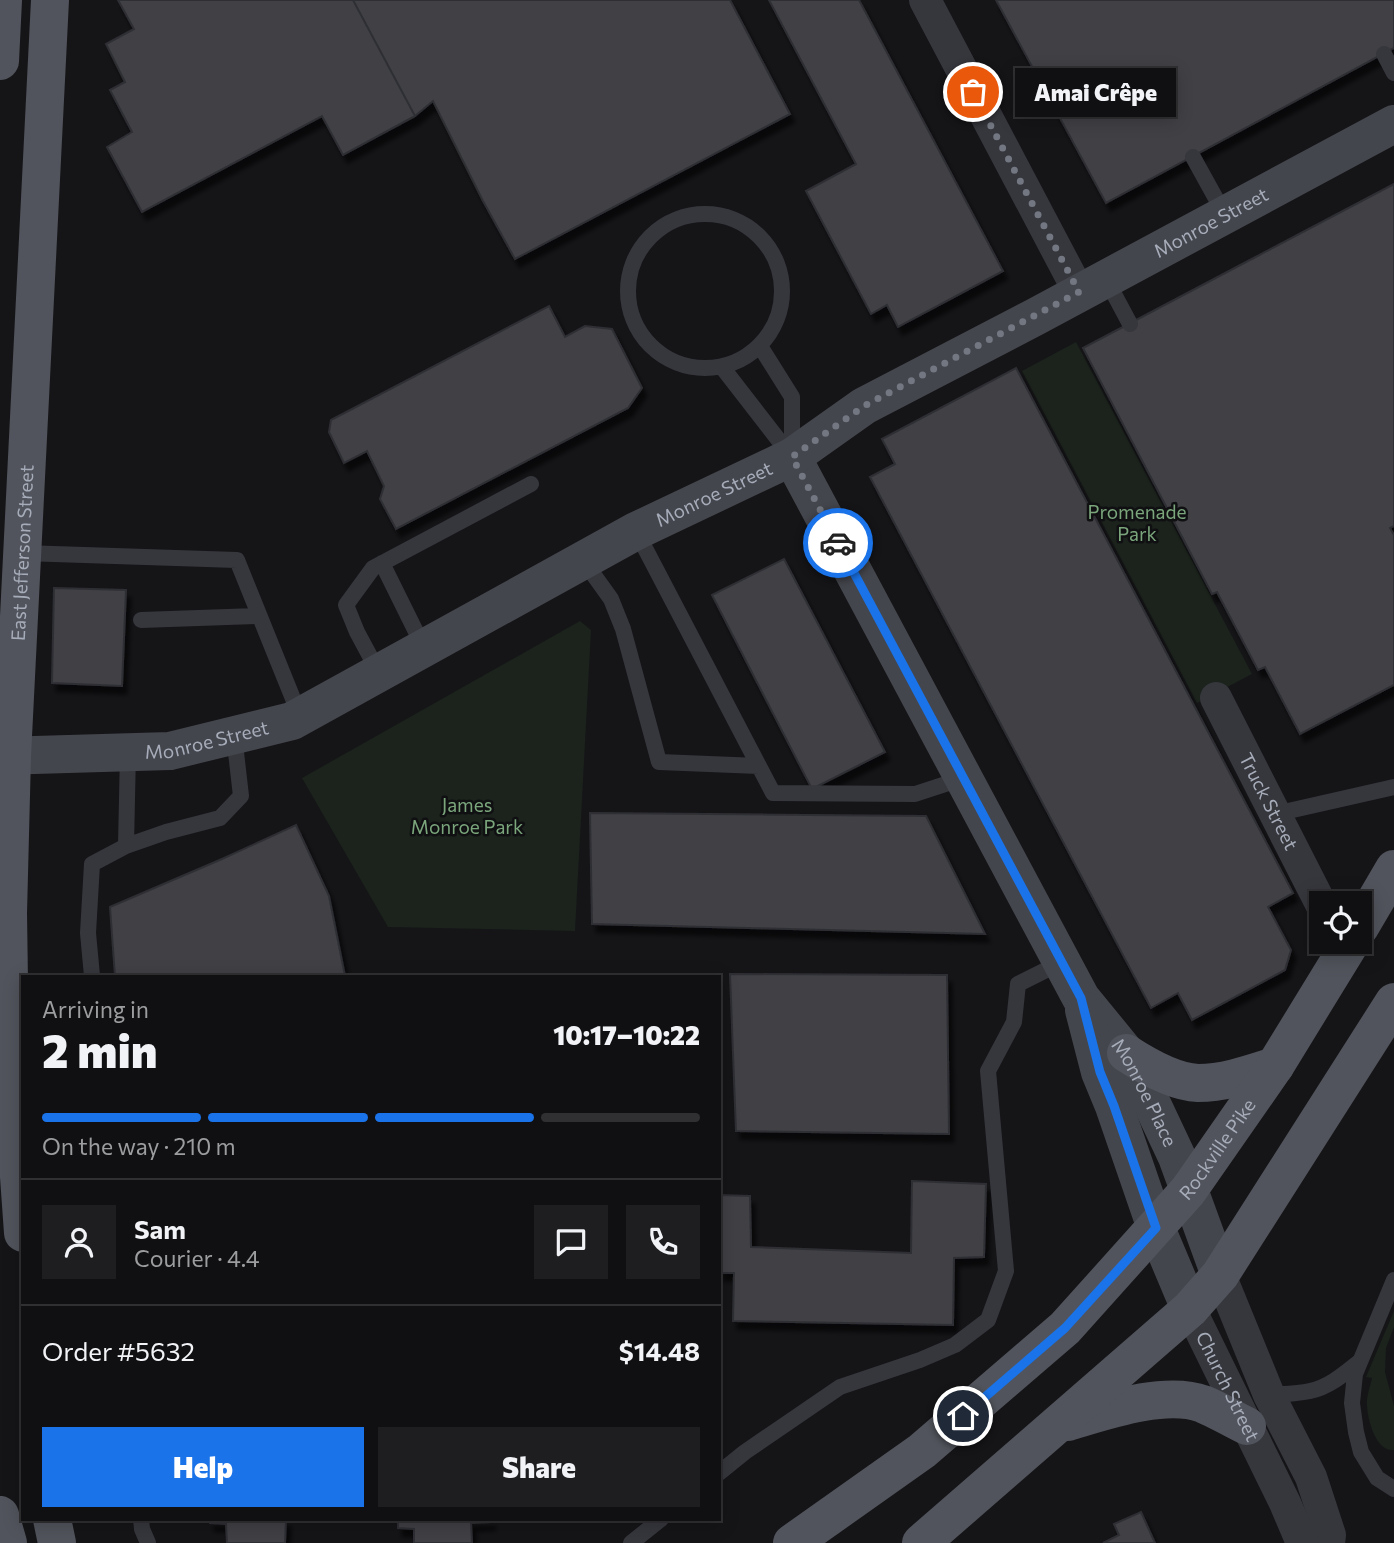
<!DOCTYPE html>
<html lang="en">
<head>
<meta charset="utf-8">
<style>
  :root { --surface:#101012; --page:#1e1e20; --text:#f1f3f6; --muted:#9c9d9f; --line:#303032; --accent:#1a73e8 }
  body { margin:0; font-family:Commissioner,sans-serif; background:var(--page); color:var(--text); height:100vh; display:flex; flex-direction:column; font-size:26px; white-space:nowrap }
  * { box-sizing:border-box; margin:0 }
  p { font-size:23px; color:var(--muted) }
  .icon { flex:none; width:38px; height:38px; fill:none; stroke:currentColor; stroke-width:2; stroke-linecap:round; stroke-linejoin:round }
  .map { position:relative; flex:1; overflow:hidden }
  .side { position:absolute; left:21px; top:975px; width:700px; height:546px; display:flex; flex-direction:column; background:var(--surface); border-radius:0px; box-shadow:0 4px 18px #0003,0 0 0 2px var(--line) }
  .side>* { flex:none }
  .buttons { position:absolute; left:1309px; top:891px; display:grid; gap:14px }
  .buttons a { display:grid; place-items:center; width:63px; height:63px; border-radius:0px; background:var(--surface); box-shadow:0 4px 18px #0003,0 0 0 2px var(--line); font-size:35px }
  .pin { position:absolute; display:grid; place-items:center; width:60px; height:60px; color:#fff; margin:-30px; border:4px solid #fff; border-radius:50%; box-shadow:0 2px 7px #0007 }
  .courier { position:absolute; display:grid; place-items:center; width:70px; height:70px; margin:-35px; border:5px solid #1a73e8; border-radius:50%; background:#fff; color:#222; box-shadow:0 2px 9px #0007 }
  .bubble { position:absolute; height:49px; border-radius:0px; background:var(--surface); box-shadow:0 4px 18px #0003,0 0 0 2px var(--line); font-size:23px; font-weight:800; line-height:49px; text-align:center }
  .headline em { font-style:normal; font-weight:800 }
  .headline div { display:flex; flex-direction:column-reverse }
  .headline { display:flex; align-items:center; justify-content:space-between; height:119px; padding:0 21px }
  h1 { font-size:46px; font-weight:800; line-height:52px }
  .bar { display:grid; grid-template-columns:repeat(4,1fr); gap:10px 7px; align-content:center; height:84px; padding:0 21px }
  .bar i { height:9px; border-radius:5px; background:var(--line) }
  .bar .selected { background:var(--accent) }
  .bar p { grid-column:span 4 }
  .line { display:flex; align-items:center; gap:18px; padding:0 21px; border-top:2px solid var(--line) }
  .line div { flex:1 }
  .round { display:grid; place-items:center; flex:none; width:74px; height:74px; border-radius:0px; background:var(--page) }
  .primary-button { display:flex; gap:14px; margin-top:auto; padding:14px 21px }
  .primary-button a { flex:1; height:80px; border-radius:0px; background:var(--accent); color:#fff; font-size:28px; font-weight:800; line-height:80px; text-align:center }
  .primary-button a+a { background:var(--page); color:var(--text) }
  .map>svg:first-child { display:block }
  .green { fill:#1b231c }
  .building { fill:#3f4045; stroke:#2f2f34; stroke-width:2; filter:url(#shadow) }
  .lines { fill:none; stroke-linecap:round; stroke-linejoin:round }
  .lane { stroke:#36373d; stroke-width:16 }
  .street { stroke:#36373d; stroke-width:32 }
  .secondary { stroke:#44464d; stroke-width:38 }
  .primary { stroke:#51545c; stroke-width:38 }
  .done { stroke:#737781; stroke-width:7; stroke-dasharray:0 12.6 }
  .route { stroke:#1a73e8; stroke-width:9 }
  .labels { text-anchor:middle; stroke-width:5; stroke-linejoin:round; paint-order:stroke }
  .street-label { font-size:19px; fill:#a6acb9; stroke:#101013 }
  .park-label { font-size:19px; fill:#7ba67c; stroke:#101013 }
</style>
</head>
<body>
<div class="map">
<svg width="1394" height="1543" viewBox="0 0 1394 1543">
  <defs>
    <filter id="shadow"><feDropShadow dx="4.5" dy="8" stdDeviation="2" flood-color="#0009"/></filter>
  </defs>
  <rect width="100%" height="100%" fill="#151518"/>
  <path class="green" d="M1076,342l176,332 -55,29 -175,-332z
    M580,621l11,9 -16,301 -187,-4 -86,-149z
    M1394,1311v16l-8,21 -1,24 9,34v44c-18,2 -26,-29 -27,-44 -1,-9 3,-19 5,-28l-6,-1z"/>
  <path class="building" d="M118,0h235l62,116 -72,39 -21,-39 -180,96 -35,-65 25,-15 -22,-42 15,-8 -19,-38 28,-15z
    M353,0h377l60,114 -275,145 -32,-58 -50,-100 -18,15z
    M769,0h90l144,271 -105,56 -11,-22 -16,9 -65,-123 50,-27z
    M996,0h398v48l-288,155z
    M1394,184v342l-4,2 4,7v150l-94,49 -35,-67 -7,3 -41,-78 -5,2 -129,-246z
    M549,306l16,31 20,-11 27,3 30,59 -14,20 -232,121 -16,-30 4,-13 -17,-35 -23,12 -15,-31 2,-12z
    M1016,368l277,525 -25,14 23,43 -6,20 -93,50 -14,-27 -27,15 -281,-531 25,-13 -13,-25z
    M784,559l101,193 -73,37 -100,-194z
    M54,588l72,2 -4,96 -70,-3z
    M590,813l336,3 59,118 -393,-10z
    M296,825l33,71 16,80h-230l-5,-69 112,-48z
    M730,974l217,1 2,159 -213,-3z
    M912,1181l74,3 -2,73 -30,1 -1,67 -220,-4 1,-48h-15v-78l31,1 1,51 160,6z
    M1141,1512l14,31h-52l16,-8 -5,-11z
    M210,1519h76l-1,24h-58l-1,-19 -16,-1z
    M398,1519h93v3l-20,1 1,20h-58v-14l-16,-1z"/>
  <g class="lines">
    <path class="lane" d="M1384,54l10,19
      M1193,157l32,58
      M628 291a77 77 0 1 1 154 0a77 77 0 1 1-154 0Z
      M1106,279l24,45
      M760,346l32,51v58
      M722,367l69,89
      M636,531l137,262 142,1 49,-16
      M23,553l214,7 63,156
      M583,560l28,39 12,30 36,133 100,4
      M382,563l42,85
      M141,620l118,-4
      M379,673l-22,-41 -11,-27 27,-37 158,-84
      M1275,814l119,-27
      M126,846l2,-94
      M92,976l-4,-43 4,-69 34,-18 40,-14 54,-14 21,-22 -7,-61
      M1394,1280l-39,94 -3,29 4,29 5,20 16,26 17,11
      M1269,1395c13,-1 28,-1 41,-4 19,-4 34,-17 49,-29
      M719,1473l26,-21 95,-65 80,-27 35,-15 33,-25 18,-49 -18,-200 26,-49 4,-38 44,-22
      M141,1519l1,10 6,14
      M631,1543l30,-24"/>
    <g class="street">
      <path d="M925,0l154,292"/>
      <path id="s1" d="M1216,698l105,206"/>
      <path d="M1220,1275l49,120 42,82 19,58 -1,8"/>
      <path id="s2" d="M1190,1309l95,194 17,40"/>
    </g>
    <g class="secondary">
      <path id="s3" d="M792,457l289,541 45,55 27,53 24,51 43,118"/>
      <path id="s4" d="M0,756l170,-5 122,-30 344,-190 156,-74 72,-51 171,-89 359,-193"/>
      <path d="M1084,1010l16,62 14,34 42,122 34,81"/>
    </g>
    <g class="primary">
      <path d="M0,61l3,-61"/>
      <path d="M1360,927l34,-58"/>
      <path d="M1126,1053c20,13 48,29 72,30 26,0 52,-9 77,-17"/>
      <path id="s5" d="M23,1233l-13,-183 -2,-137 4,-157 38,-756"/>
      <path d="M1068,1422c37,-11 97,-32 135,-18 15,6 29,15 44,22"/>
      <path d="M0,1515l8,28"/>
      <path d="M52,1519l5,24"/>
      <path id="s6" d="M792,1543l130,-92 143,-123 123,-137 87,-125 76,-124"/>
      <path d="M921,1543l269,-234 30,-34 174,-273"/>
    </g>
  </g>
  <g class="lines">
    <path class="done" d="M838,543l-46,-86 72,-51 215,-114 -106,-200"/>
    <path class="route" d="M838,543l243,455 19,74 14,34 42,122 -91,100 -102,88"/>
  </g>
  <g class="labels">
    <g class="street-label">
      <text dy="7" stroke="none"><textPath href="#s4" startOffset="1342">Monroe Street</textPath></text>
      <text dy="7" stroke="none"><textPath href="#s4" startOffset="775">Monroe Street</textPath></text>
      <text dy="7" stroke="none"><textPath href="#s5" startOffset="681">East Jefferson Street</textPath></text>
      <text dy="7" stroke="none"><textPath href="#s4" startOffset="208">Monroe Street</textPath></text>
      <text dy="7" stroke="none"><textPath href="#s1" startOffset="116">Truck Street</textPath></text>
      <text dy="7" stroke="none"><textPath href="#s3" startOffset="728">Monroe Place</textPath></text>
      <text dy="7" stroke="none"><textPath href="#s6" startOffset="583">Rockville Pike</textPath></text>
      <text dy="7" stroke="none"><textPath href="#s2" startOffset="86">Church Street</textPath></text>
    </g>
    <g class="park-label">
      <text x="1137" y="519">Promenade<tspan x="1137" dy="22">Park</tspan></text>
      <text x="467" y="812">James<tspan x="467" dy="22">Monroe Park</tspan></text>
    </g>
  </g>
</svg>
<div class="buttons">
<a><svg class="icon" aria-label="locate" viewBox="0 0 24 24"><circle cx="12" cy="12" r="6"/><path d="M12 2v4M12 18v4M2 12h4M18 12h4"/></svg></a>
</div>
<div class="pin" style="left:973px;top:92px;background:#ea580c"><svg class="icon" aria-label="bag" viewBox="0 0 24 24"><path d="M5 8h14l-1 12H6zM9 8a3 3 0 0 1 6 0"/></svg></div>
<div class="pin" style="left:963px;top:1416px;background:#1f2937"><svg class="icon" aria-label="home" viewBox="0 0 24 24"><path d="M3 11l9-7 9 7M6 9v11h12V9"/></svg></div>
<div class="courier" style="left:838px;top:543px"><svg class="icon" aria-label="car" viewBox="0 0 24 24"><path d="M5 17H2v-5l4-1 3-4h7l3 4 3 1v5h-3M9 17h6M6 11h13"/><circle cx="7" cy="17" r="2"/><circle cx="17" cy="17" r="2"/></svg></div>
<div class="bubble" style="left:1015px;top:68px;width:161px">Amai Crêpe</div>
<section class="side">
<div class="headline"><div><h1>2 min</h1><p>Arriving in</p></div><em>10:17–10:22</em></div>
<div class="bar"><i class="selected"></i><i class="selected"></i><i class="selected"></i><i></i><p>On the way · 210 m</p></div>
<div class="line" style="height:126px"><a class="round"><svg class="icon" aria-label="person" viewBox="0 0 24 24"><circle cx="12" cy="8" r="4"/><path d="M4 21q1-7 8-7t8 7"/></svg></a><div><b>Sam</b><p>Courier · 4.4</p></div><a class="round"><svg class="icon" aria-label="chat" viewBox="0 0 24 24"><path d="M4 5h16v11H9l-5 4z"/></svg></a><a class="round"><svg class="icon" aria-label="phone" viewBox="0 0 24 24"><path d="M5 4h4l2 5-3 2q2 4 5 5l2-3 5 2v4C11 20 4 13 5 4z"/></svg></a></div>
<div class="line" style="height:91px"><div>Order #5632</div><b>$14.48</b></div>
<div class="primary-button"><a>Help</a><a>Share</a></div>
</section>
</div>
</body>
</html>
